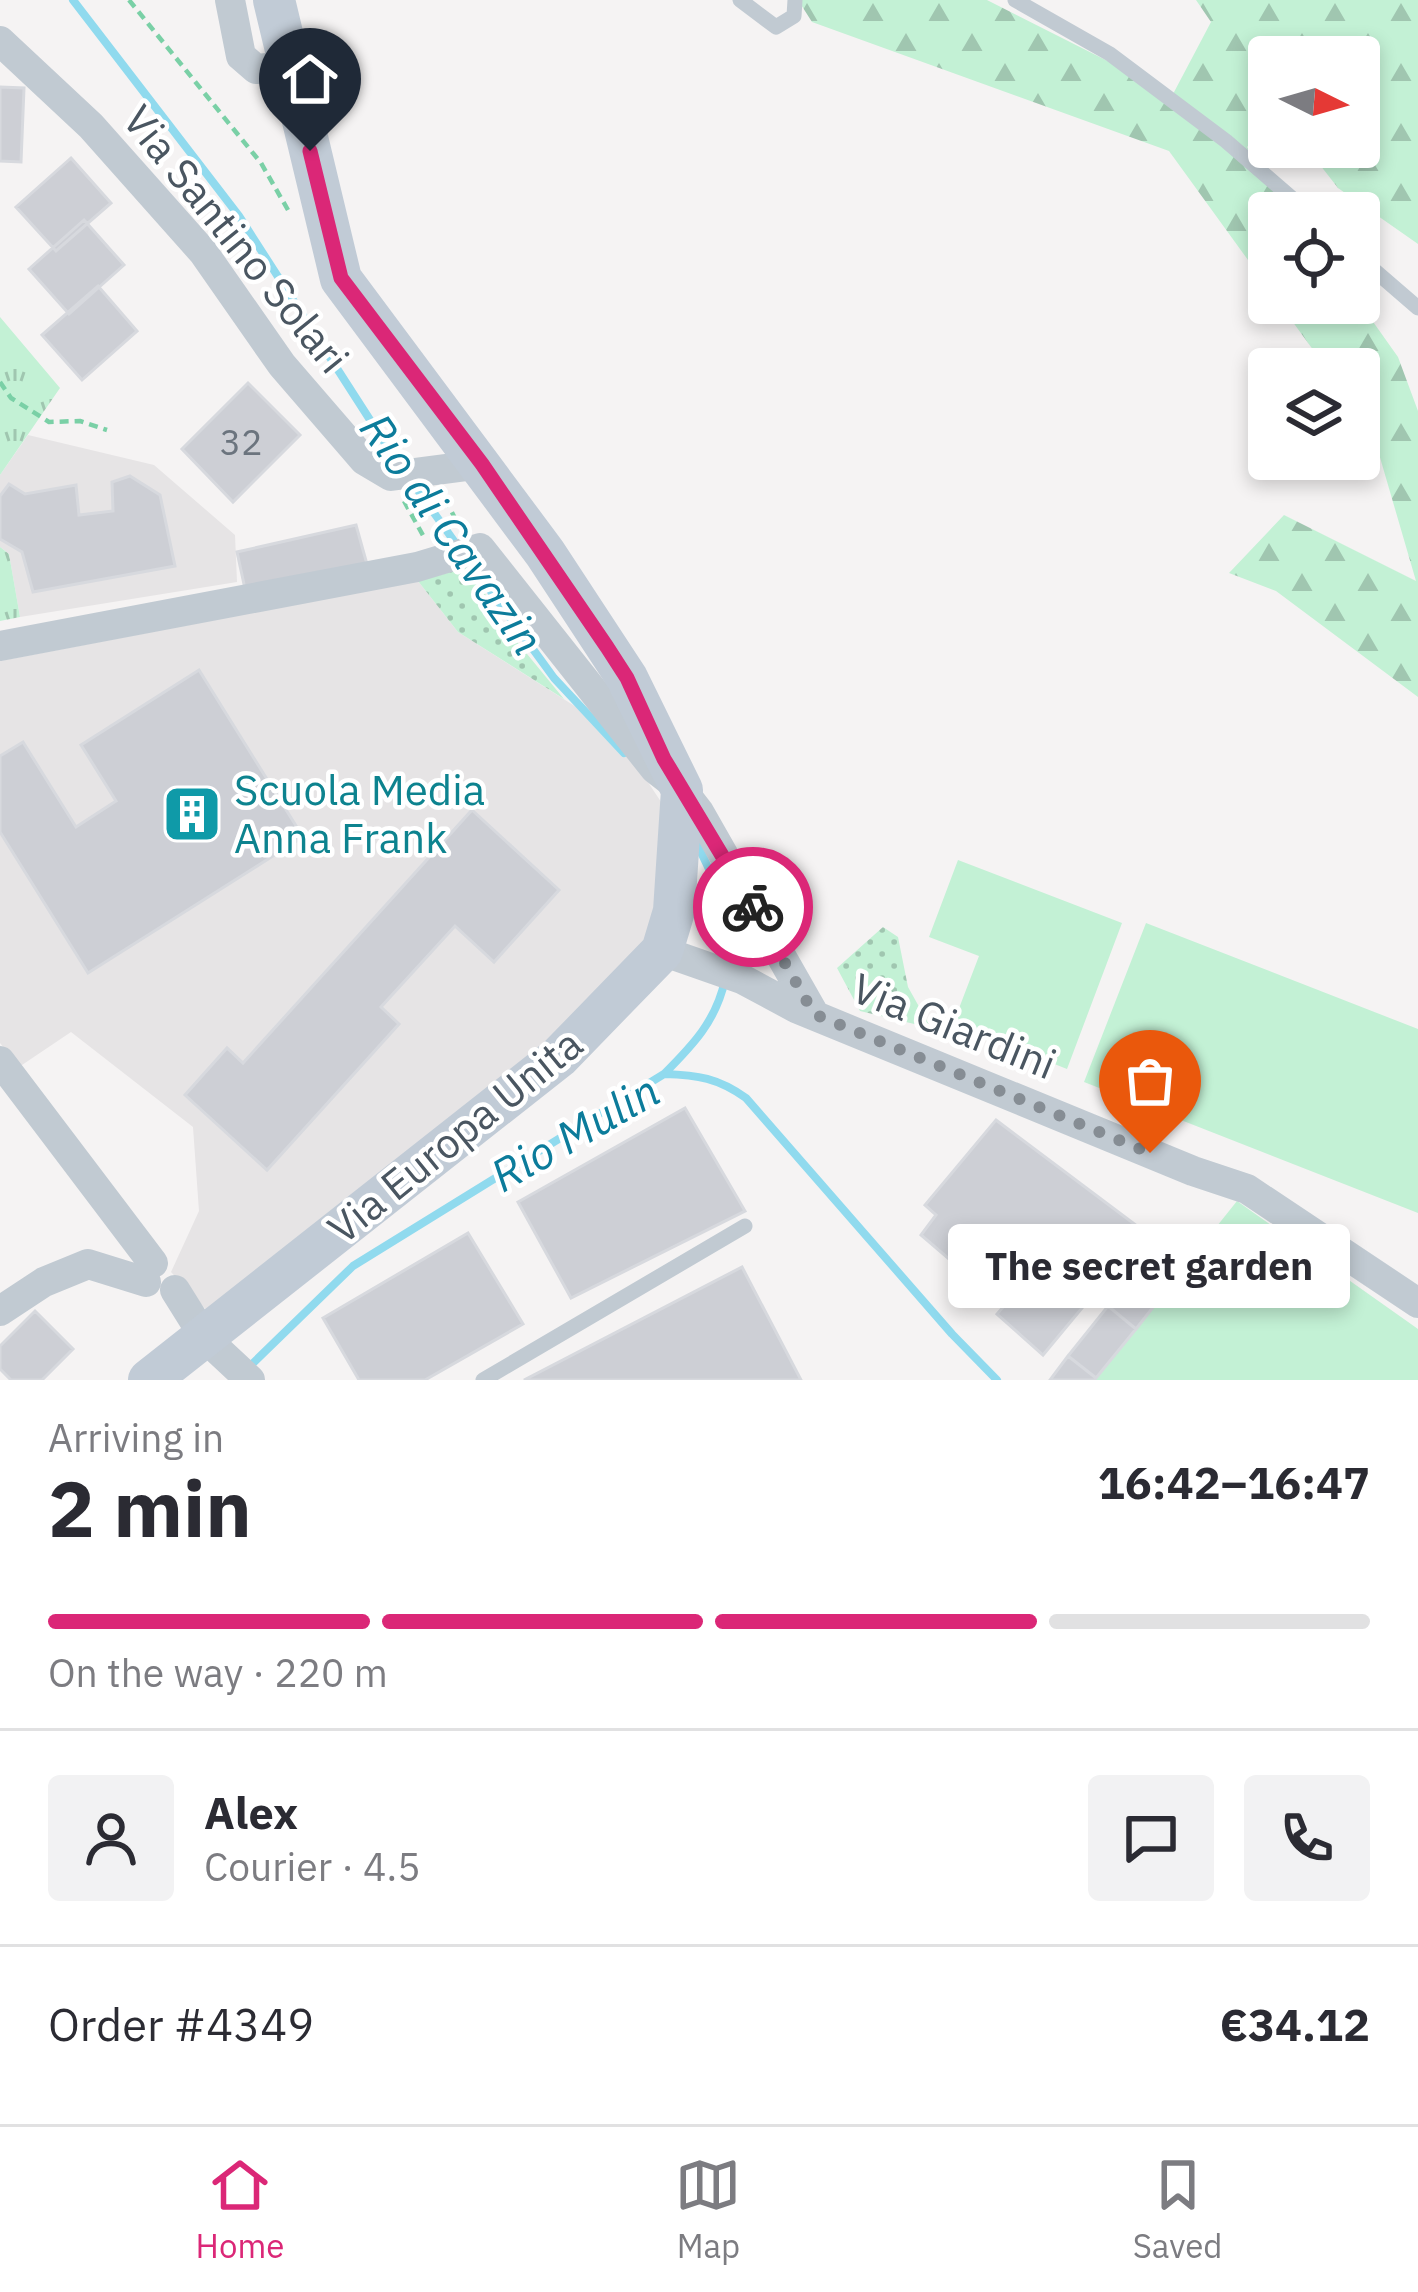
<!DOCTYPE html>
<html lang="en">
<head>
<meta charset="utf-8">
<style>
  :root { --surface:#fff; --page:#f2f2f3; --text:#2b2b33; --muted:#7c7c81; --line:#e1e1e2; --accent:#db2777 }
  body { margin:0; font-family:"IBM Plex Sans",sans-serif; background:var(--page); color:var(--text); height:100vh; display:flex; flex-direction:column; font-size:45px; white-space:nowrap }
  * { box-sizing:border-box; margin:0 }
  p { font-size:39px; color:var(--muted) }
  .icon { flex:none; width:66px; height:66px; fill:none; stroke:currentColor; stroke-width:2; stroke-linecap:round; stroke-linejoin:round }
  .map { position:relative; height:1380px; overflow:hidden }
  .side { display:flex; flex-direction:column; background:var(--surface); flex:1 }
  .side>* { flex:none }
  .needle { width:78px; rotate:95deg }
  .tools { position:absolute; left:1248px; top:36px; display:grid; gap:24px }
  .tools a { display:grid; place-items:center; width:132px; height:132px; border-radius:12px; background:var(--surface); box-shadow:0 6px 18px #0003; font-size:60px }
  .pin { position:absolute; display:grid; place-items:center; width:102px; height:102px; color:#fff; margin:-123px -51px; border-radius:50% 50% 50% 0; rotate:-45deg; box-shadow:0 0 12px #0007 }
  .pin .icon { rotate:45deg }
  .courier { position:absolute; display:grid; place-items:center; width:120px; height:120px; margin:-60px; border:9px solid #db2777; border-radius:50%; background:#fff; color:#222; box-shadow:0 3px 15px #0007 }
  .bubble { position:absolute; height:84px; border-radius:12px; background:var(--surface); box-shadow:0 6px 18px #0003; font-size:39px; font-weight:700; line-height:84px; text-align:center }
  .head em { font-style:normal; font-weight:700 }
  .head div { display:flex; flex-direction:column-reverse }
  .head { display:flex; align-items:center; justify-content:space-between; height:204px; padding:0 48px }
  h1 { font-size:78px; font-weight:700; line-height:90px }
  .bar { display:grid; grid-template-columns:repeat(4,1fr); gap:18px 12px; align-content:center; height:144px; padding:0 48px }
  .bar i { height:15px; border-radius:9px; background:var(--line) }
  .bar .selected { background:var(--accent) }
  .bar p { grid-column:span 4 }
  .line { display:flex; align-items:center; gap:30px; padding:0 48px; border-top:3px solid var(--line) }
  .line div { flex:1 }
  .round { display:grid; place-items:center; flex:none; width:126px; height:126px; border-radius:12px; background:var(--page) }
  .menu { display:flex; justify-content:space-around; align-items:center; height:168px; border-top:3px solid var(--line); background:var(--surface); font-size:33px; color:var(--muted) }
  .menu a { display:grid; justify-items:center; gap:6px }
  .menu .selected { color:var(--accent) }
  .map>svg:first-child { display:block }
  .education { fill:#e6e4e5; fill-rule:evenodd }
  .grass { fill:url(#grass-tufts) }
  .forest { fill:url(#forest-firs) }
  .park { fill:url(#park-dots) }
  .garden { fill:#c3f1d5 }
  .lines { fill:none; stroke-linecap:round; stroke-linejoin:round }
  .stream { stroke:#90daee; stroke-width:8 }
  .building { fill:#cdcfd5; stroke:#d7d9de; stroke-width:3 }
  .path { stroke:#7ad0a6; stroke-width:4.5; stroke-dasharray:9 6; stroke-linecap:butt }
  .service { stroke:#c1cad2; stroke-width:15 }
  .minor { stroke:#c1cad2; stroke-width:30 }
  .secondary { stroke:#c1cbd6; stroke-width:42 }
  .done { stroke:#868d94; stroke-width:12; stroke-dasharray:0 21.6 }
  .route { stroke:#db2777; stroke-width:15 }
  .labels { text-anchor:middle; stroke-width:9; stroke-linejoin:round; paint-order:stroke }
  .number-label { font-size:36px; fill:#6b747e }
  .street-label { font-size:42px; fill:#4a5661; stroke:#fff }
  .culture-label { font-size:42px; fill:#0d838f; stroke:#fff; text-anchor:start }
  .water-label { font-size:45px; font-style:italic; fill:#0c7c9b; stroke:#fff }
</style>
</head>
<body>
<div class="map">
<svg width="1418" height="1380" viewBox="0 0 1418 1380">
  <defs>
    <pattern id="grass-tufts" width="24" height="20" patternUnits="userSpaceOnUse" patternTransform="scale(3)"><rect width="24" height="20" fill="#c3f1d5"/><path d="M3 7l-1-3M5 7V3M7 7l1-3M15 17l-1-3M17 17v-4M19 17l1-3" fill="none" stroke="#a0c6b0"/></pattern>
    <pattern id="forest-firs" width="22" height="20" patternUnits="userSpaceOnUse" patternTransform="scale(3)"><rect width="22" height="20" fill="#c3f1d5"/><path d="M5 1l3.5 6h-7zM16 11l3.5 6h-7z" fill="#a0c6b0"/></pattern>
    <pattern id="park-dots" width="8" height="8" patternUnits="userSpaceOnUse" patternTransform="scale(3)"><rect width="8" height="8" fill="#c3f1d5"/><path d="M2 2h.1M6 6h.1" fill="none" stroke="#a0c6b0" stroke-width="1.8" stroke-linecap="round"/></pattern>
  </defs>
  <rect width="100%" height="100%" fill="#f5f3f3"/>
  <path class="education" d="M28,435l126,30 81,70 2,47 -217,35 -11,-63 -9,-7v-8l22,13 11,40 142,-27 -15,-70 -30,-19 -18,7 1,28 -34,4 -4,-30 -50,9 -16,-10 -9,12v-21z
    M418,581l40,51 156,99 79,119 -38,114 -443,352 -41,-44 28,-61 -6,-84 -122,-95 -52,35 -19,-24v-211l89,140 214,-135 -104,-166 -118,74 35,56 -40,26 -53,-85 -23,14v-95zM471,811l87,78 -64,72 -39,-35 -74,81 18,17 -213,71 42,-46 15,14z"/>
  <path class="grass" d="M0,317l60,71 -60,87z
    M0,547l9,7 11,63 -20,4z"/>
  <path class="forest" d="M798,0h189l186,94 38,-72 -15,-22h222v244l-80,-56 -32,-41h53v-90h-90v68l-22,22 47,66h-25v76l-100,-138 -357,-129z
    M1359,302l39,55 20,54v286l-142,-106 -47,-18 55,-58 132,66 -44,-151 -13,-17v-44h-32l-48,-66z"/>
  <path class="park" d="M469,567l36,60 59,72 -106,-67 -40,-51z
    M883,927l15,10 10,50 23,41 -71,-17 -23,-43z"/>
  <path class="garden" d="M958,860l164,63 -55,146 -114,-45 26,-68 -50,-19z
    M1146,923l272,106v184l-334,-131z
    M1237,1201l181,128v51h-324z"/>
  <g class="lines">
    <path class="stream" d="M73,0l166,216 160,249
      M412,482l47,66
      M468,560l86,118 70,75
      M697,844c18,38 41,78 31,121
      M664,1074c29,-29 52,-53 61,-94
      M249,1367l104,-101 311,-192c34,1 54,4 82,24l206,236 45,46"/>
  </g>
  <path class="building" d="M0,87l24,1 -3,74 -21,-1z
    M71,158l40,45 -55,48 -40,-44z
    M84,220l40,45 -55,49 -40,-45z
    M98,286l39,45 -55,49 -40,-45z
    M248,383l52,52 -67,67 -51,-53z
    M130,476l30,19 15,71 -142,26 -11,-40 -22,-13v-43l9,-12 16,10 51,-9 3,30 34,-4 -1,-29z
    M356,525l14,50 -123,23 -10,-46z
    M199,670l104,167 -215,136 -88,-141v-76l23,-14 53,85 40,-26 -35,-56z
    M472,810l87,80 -65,72 -39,-36 -74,81 18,17 -132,146 -82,-75 42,-47 16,15z
    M685,1108l60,103 -174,87 -53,-96z
    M996,1120l149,112 -102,123 -46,-41 7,-8 -83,-71 15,-20 -11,-10z
    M468,1233l55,91 -98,56h-66l-36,-62z
    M1153,1246l30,23 -47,60 -28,-23z
    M742,1267l59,113h-277z
    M1108,1306l28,23 -40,49 -28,-22z
    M35,1311l38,38 -31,31h-31l-11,-11v-23z
    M1068,1356l28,22 -2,2h-44z"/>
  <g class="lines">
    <path class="path" d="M129,0l132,163 27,47
      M0,382l11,16 38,24 31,-1 27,9
      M445,499l14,27
      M404,501l21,38"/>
    <path class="service" d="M740,0l36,27 18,-11 1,-16
      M1015,0l95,54 116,87 83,72
      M1359,257l59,51
      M483,1380l262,-154"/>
    <path class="minor" d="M230,0l11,56 15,13 34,-3
      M0,41l91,85 112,126 79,113 82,95 27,16 92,-12
      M0,646l417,-79 63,-19 175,221 27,21 17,22 115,202
      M662,951l80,28 54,29 397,163 54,18 171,114
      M0,1061l153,202
      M175,1290l30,48 45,42
      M0,1311l44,-29 44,-18 58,18"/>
    <path class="secondary" d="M149,1380l410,-323 103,-106 12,-40 8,-121 -55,-112 -82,-125 -204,-274 -67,-279"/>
  </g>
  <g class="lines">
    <path class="done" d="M753,907l61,107 336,139"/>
    <path class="route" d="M310,151l31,127 141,186 125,183 20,31 37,81 89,148"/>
  </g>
  <defs>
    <g id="building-square" transform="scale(3)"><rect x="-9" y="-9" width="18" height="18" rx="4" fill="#0f9aa8" stroke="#fff"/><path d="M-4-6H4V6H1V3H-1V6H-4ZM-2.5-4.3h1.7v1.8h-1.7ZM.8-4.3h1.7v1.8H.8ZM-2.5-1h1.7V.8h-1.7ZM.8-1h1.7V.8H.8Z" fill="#fff"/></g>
  </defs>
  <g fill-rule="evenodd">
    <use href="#building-square" x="192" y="814"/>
  </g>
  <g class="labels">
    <g class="number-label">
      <text x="241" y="455">32</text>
    </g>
    <g class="street-label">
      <text transform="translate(236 239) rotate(51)" y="15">Via Santino Solari</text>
      <text transform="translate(954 1026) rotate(22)" y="15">Via Giardini</text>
      <text transform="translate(455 1136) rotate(-39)" y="15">Via Europa Unita</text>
    </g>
    <g class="culture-label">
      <text x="234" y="805">Scuola Media<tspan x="234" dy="48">Anna Frank</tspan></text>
    </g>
    <g class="water-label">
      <text transform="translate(452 534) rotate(55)" y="16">Rio di Cavazin</text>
      <text transform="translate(575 1133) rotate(-30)" y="16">Rio Mulin</text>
    </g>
  </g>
</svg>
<div class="tools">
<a><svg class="needle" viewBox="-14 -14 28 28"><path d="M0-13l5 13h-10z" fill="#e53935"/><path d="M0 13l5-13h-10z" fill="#7c7c81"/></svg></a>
<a><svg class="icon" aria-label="locate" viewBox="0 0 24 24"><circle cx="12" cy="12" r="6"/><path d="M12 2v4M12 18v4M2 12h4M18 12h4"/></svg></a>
<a><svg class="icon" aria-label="layers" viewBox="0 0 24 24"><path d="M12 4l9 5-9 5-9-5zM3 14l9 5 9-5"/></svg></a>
</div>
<div class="pin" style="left:1150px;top:1153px;background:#ea580c"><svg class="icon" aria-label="bag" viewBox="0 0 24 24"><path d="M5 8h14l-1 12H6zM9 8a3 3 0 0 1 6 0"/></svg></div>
<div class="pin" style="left:310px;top:151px;background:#1f2937"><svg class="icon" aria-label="home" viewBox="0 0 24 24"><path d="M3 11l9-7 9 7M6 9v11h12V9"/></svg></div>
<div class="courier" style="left:753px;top:907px"><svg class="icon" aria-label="bike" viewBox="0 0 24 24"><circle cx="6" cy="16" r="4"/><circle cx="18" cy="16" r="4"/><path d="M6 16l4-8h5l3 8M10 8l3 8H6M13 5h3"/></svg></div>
<div class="bubble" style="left:948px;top:1224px;width:402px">The secret garden</div>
</div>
<section class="side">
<div class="head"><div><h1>2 min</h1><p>Arriving in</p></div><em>16:42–16:47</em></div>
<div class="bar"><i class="selected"></i><i class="selected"></i><i class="selected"></i><i></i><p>On the way · 220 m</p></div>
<div class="line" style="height:216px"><a class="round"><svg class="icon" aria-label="person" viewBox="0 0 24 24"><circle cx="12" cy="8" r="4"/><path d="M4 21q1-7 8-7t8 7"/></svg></a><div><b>Alex</b><p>Courier · 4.5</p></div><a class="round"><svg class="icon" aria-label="chat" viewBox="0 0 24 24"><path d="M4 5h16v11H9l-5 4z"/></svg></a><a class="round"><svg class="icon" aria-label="phone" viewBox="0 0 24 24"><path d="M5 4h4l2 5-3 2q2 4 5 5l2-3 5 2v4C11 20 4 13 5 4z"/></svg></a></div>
<div class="line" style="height:156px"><div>Order #4349</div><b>€34.12</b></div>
</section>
<nav class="menu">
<a class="selected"><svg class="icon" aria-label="home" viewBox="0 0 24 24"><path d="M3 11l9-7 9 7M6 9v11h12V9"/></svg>Home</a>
<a><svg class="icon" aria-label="map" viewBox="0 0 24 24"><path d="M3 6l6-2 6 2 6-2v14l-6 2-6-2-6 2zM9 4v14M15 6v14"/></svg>Map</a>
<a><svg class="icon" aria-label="saved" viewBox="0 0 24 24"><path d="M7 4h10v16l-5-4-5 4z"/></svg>Saved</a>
</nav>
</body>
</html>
